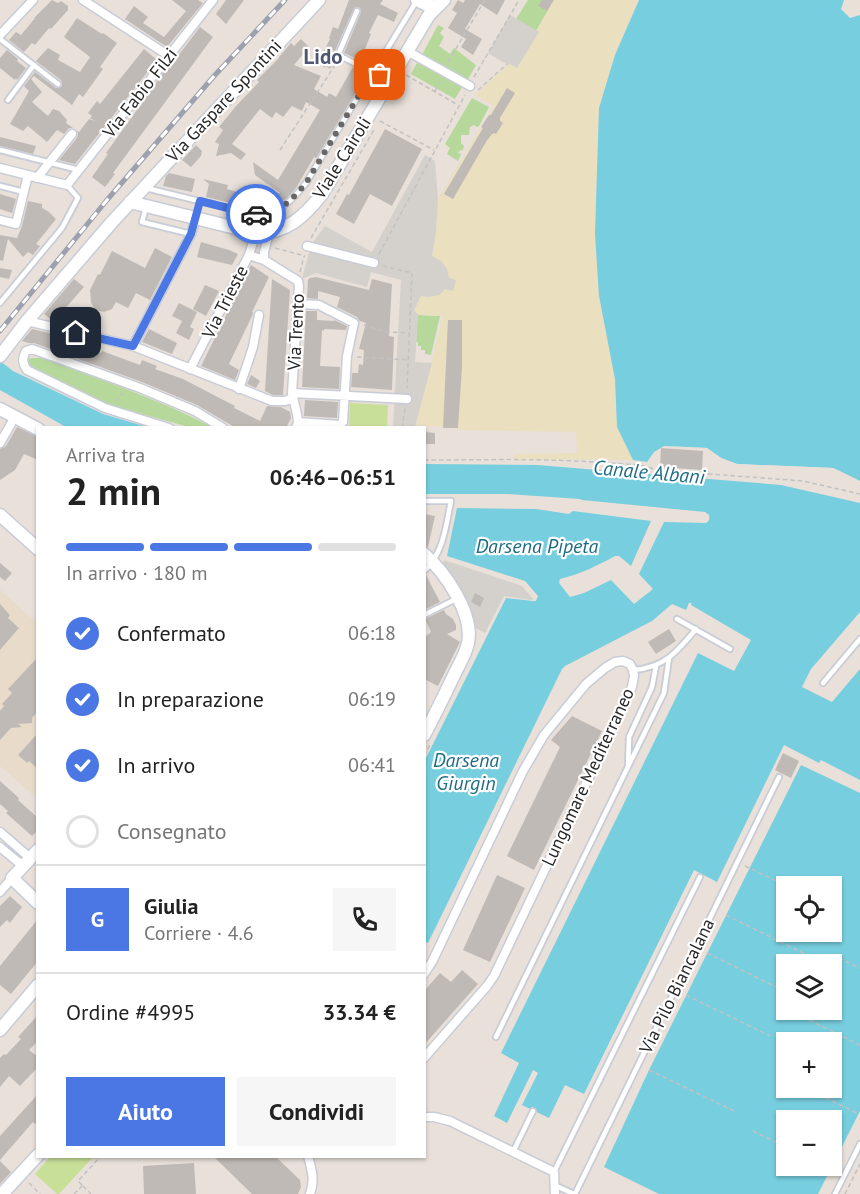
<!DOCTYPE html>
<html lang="it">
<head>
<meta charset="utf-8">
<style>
  :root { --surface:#fff; --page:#f6f6f6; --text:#222; --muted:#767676; --line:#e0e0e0; --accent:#4a77e4 }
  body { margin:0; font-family:"PT Sans",sans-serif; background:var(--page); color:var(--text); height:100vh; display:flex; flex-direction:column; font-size:22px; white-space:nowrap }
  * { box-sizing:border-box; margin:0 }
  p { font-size:20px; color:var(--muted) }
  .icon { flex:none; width:33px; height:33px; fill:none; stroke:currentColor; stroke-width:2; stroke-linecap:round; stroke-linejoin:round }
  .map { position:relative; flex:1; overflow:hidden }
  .sheet { position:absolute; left:36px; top:426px; width:390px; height:732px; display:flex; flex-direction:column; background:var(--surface); border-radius:0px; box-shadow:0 2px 4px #0004 }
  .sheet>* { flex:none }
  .fabs { position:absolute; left:776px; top:876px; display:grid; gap:12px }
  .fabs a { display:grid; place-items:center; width:66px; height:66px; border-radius:0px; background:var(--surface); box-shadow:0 2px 4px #0004; font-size:30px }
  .pin { position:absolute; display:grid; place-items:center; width:51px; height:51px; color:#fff; margin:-26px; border-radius:12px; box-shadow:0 3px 9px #0006 }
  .courier { position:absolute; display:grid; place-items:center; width:60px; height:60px; margin:-30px; border:4px solid #4a77e4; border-radius:50%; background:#fff; color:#222; box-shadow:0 2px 8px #0007 }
  .overview em { font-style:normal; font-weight:600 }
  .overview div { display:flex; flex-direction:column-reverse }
  .overview { display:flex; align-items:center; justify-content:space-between; height:102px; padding:0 30px }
  h1 { font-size:39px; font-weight:600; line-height:45px }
  .bar { display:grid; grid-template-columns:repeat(4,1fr); gap:9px 6px; align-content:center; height:72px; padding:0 30px }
  .bar i { height:8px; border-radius:4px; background:var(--line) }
  .bar .on { background:var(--accent) }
  .bar p { grid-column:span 4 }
  .line { display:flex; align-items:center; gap:15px; padding:0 30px; border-top:2px solid var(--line) }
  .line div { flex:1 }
  .round { display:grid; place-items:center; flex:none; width:63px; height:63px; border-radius:0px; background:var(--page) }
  ol { padding:0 30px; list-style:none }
  li { display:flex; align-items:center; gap:18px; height:66px }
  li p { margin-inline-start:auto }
  li .icon { padding:6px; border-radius:50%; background:var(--accent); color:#fff; stroke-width:4 }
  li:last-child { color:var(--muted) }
  li i { width:33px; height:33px; border:3px solid var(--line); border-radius:50% }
  .cta { display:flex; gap:12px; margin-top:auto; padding:12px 30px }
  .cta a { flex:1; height:69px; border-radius:0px; background:var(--accent); color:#fff; font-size:24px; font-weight:600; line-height:69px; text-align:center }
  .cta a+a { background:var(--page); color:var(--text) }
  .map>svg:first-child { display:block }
  .education { fill:#e8dbca }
  .green { fill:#b6d99b }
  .sand { fill:#eadfbf }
  .pitch { fill:#c8df98 }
  .plaza { fill:#d4d0cb }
  .water { fill:#77cedf; fill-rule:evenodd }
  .pier { fill:#e8e0d9 }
  .building { fill:#c0bab6 }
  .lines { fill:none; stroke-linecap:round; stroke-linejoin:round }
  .lane-casing { stroke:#c8ccd7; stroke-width:8 }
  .street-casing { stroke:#c8ccd7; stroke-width:11 }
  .secondary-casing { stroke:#c8ccd7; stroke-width:15 }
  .path { stroke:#c2c2c2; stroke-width:1.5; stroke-dasharray:4.5 3; stroke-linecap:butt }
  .lane { stroke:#fff; stroke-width:4.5 }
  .street { stroke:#fff; stroke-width:8 }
  .secondary { stroke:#fff; stroke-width:12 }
  .rail-casing { stroke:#9da1af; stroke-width:5 }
  .rail { stroke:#fff; stroke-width:3; stroke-dasharray:9; stroke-linecap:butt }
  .done { stroke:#6a6765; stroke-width:6; stroke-dasharray:0 10.8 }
  .route { stroke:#4a77e4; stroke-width:8 }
  .labels { text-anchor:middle; stroke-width:4.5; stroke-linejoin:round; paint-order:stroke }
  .street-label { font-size:18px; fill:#262626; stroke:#fff }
  .water-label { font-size:20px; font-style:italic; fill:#1c6c85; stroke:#fff }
  .quarter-label { font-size:21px; font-weight:bold; fill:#4d5771; stroke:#fff }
</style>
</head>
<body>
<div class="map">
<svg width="860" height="1194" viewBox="0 0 860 1194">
  <rect width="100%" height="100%" fill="#e8e0d9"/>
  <path class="education" d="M0,590l37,33v175l-37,-32z"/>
  <path class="green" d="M528,0h26l-18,31 -20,-12z
    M438,25l6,3 -4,5 4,4 -5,9 11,8 4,-6 22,17 -9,16 -45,-26z
    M418,61l44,26 -7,12 -44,-25z
    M472,98l17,9 -10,19 -2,1 -3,-2 -4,2 -1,8h-8v8l3,3 -1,4 -6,2 4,2 -3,7 -11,-7 3,-6 -5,-4z
    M418,315l22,1 -9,39 -6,-1v-4h-4v-4h-3v-4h-2z
    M31,358h11c58,21 116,41 170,69h-23l-83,-23 -74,-37 -5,-7z"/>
  <path class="sand" d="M554,0h85l-24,55 -16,53 -4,126 4,62 16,83 2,48 16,33 -120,-1 1,-5 63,-1 -1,-21 -112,-2 -20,-3 -28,-1 27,-110 -25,-1 -4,-5 7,-14 8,1 16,-8 7,2c-5,-18 -2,-25 -20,-35l4,-24 2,-33 56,-93 -19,-11 34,-31 8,4 21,-35 -2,-2z"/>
  <path class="pitch" d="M350,403l38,2 -1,22h-38z
    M51,1156h42v1l-34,37h-2l-22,-20z"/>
  <path class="plaza" d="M510,15l29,17 -22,36 -7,-4 -2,1 -20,-12z
    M425,155l10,6 3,38 -2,33 -4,24 9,5 6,8 2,9 7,2 -3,11 -8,-2 -6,6 -10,2 -8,-1 -7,14 4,5 -3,47 17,1 -17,64h-22l8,-147 -30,-8 -4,15 -51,-14 -14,6 9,-34 14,-19 47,26z
    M444,560l78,26 11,13 -2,1 -27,-4 -19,37 -13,-7 -18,-46 -11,-16z"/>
  <path class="water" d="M639,0h205l-3,9 9,9 10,-3v466l-27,-13 -96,-4 -16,-6 -14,-10 -43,-2 -10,6 -7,10 -14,-2 -16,-33 -2,-48 -16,-83 -4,-62 4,-126 16,-53z
    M0,361l13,10 90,43 44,13h-81l-66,-37z
    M425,464l112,1 244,20 79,18v109l-49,57 -9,18 30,15 28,-33v111l-39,-20 -2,3 -35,-18 -67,137 -23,-12 -110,224 -19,-9 -16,33 -27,-13 16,-32 -5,-3 -26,53 -13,-7 25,-53 -18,-10 197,-400 36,18 17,-31 -60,-35 1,-2h-3l-3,7 -14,-6 -20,17 -87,45 -3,3 -134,274 -4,-2v-179l82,-164 27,3h3l2,-5 -13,-15 -78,-25 10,-48 79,1 33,5 4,-3 78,10 -20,45 -12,-10h-4c-18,10 -35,18 -55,23l-1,4 11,14 14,-4 27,-13 23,24 19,-15 -14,-15 25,-52 42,1c3,-2 4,-4 3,-8l-4,-3 -123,-12 -2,-1 -72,-5h-83z
    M801,765l59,28v318l-42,83h-159l-55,-27 45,-97zM831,886v46h-45v-46zM786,964h45v46h-45zM831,1042v46h-45v-46zM831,1120v46h-45v-46z"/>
  <path class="pier" d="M664,446l43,2 14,10 16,6 96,4 27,13v3l-5,-1 -23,-12 -95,-4 -17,-6 -15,-10 -1,-2z"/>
  <path class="building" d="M52,0l6,3 3,-2 7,5v4l-17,19 -2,-1 -14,17 -3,-2 -8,9 -15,-12 7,-8 5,3 14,-17h-1z
    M172,0h26l5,3 -36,44 -42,-28 9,-13 14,11 -5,6 21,14 22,-26z
    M226,0h18l-18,24 -10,-10z
    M349,0h34l-3,4 18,9 -4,9 -16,-7 -9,18 2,1 -6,15h2l-5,12 -18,-8 17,-41 -2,-5 -5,1 -20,45v3l2,3 -6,10 -4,-3 -1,2 -7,-6 12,-23 -1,-1 4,-11 5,2z
    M458,0l5,3 2,-3h40l-8,15 -17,-11 -15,25 17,10 -9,16 -12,-8 5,-8 -18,-11 9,-15 -5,-3z
    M542,0h12l-7,11 -9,-5z
    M77,18l25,16 1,-1 14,10 -17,24 3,2 -20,28 -4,-3 -7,11 -38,-29 -3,3 11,13 -10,10 16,14 5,-7 6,2 8,9 -1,3 7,5h-4l-5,6 -7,-4 -10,12 -19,-16 -5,5 -13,-7 19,-33 -5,-5 11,-14 21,16h3l3,-2v-3l-1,-3 -25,-19 12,-13 12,7 -2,5 22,12 10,-15 -26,-20z
    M200,27l13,10 -100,136 2,1 -10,13 -13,-10 16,-23 -2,-1 31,-43 26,-37 4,-5 1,1z
    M301,39l8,8 -15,18 27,11 -7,13 13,8 2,-4 7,4 17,-30 14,7 -51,84 -2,-1 -18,31 -9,10 -11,7 -15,3h-11l-44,-11 3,-13 -6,-5 25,6 -1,4 10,3 43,1 -25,-18 -2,-13 25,18 42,-70 -14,-8 -4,9 -10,-5 -9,11 -7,-5 -4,6 -12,-9 -28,35 14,10 -5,6 -10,-7 -15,3 3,-12 -4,-2 8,-12 -4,-3 17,-21 23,-24 -2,-2 22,-22v-1l12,-14 3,3z
    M144,49l13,11 -82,104 -16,-4 18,-22 1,-4 -1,-3 2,1 10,-13 6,2 -5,-3 2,-2 -4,-3 9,-12 3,3z
    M7,50l11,9 -1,2 9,7 -9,12 -1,-2 -1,2 -15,-12v-10z
    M507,88l8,5 -15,25v3l3,2 -7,11 -2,-1 -1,1h-1l-6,8 -33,57 -9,-5 39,-66 -2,-1 8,-12h2z
    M385,129l37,20 -30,57 -22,-12 -16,30 -18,-10 11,-20 2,1z
    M0,137l36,9 -3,8 -33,-8z
    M196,145l6,6 -1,5 -10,11 -9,-7z
    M169,173l26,6 -3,13 -29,-6 3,-10z
    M0,194l16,5 -4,14 -12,-4z
    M28,201l14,3v4l7,4 7,7 -20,25 4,2 -7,9 -5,-3 -5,5 -15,-18 -5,22 -3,-1v-25l17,3 5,-12z
    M201,242l28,8 9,4 -6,11 -35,-8z
    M155,248l17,9 -22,43 -14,-7 -8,15 -12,-6 -4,7 -8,3 -9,-2 -4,-8 -1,-12 8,-16 2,1 12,-24 33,17z
    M251,265l18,12 -17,35h1l-1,4 -23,48 10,6 -4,10 -34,-14z
    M0,268l12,2 -3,9 -9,-2z
    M316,277l53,13 3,-11 20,5 -3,52 5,1 -2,53 -41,-3 1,-14h6l1,-9 4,1 1,-15 -5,-1 7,-26 -6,-2 -3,-4 -20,-10 3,-10 -22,-6v8l-11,-1 1,-18 2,-2z
    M74,279l10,8 -21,24 27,5 -3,13 -35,-9 -8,-6z
    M272,279l18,11 -7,105h-10l-8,-4z
    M205,285l14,6 -13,25 -13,-7z
    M179,303l18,9 -7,15 4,2 -5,11 -13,-7 6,-12 -10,-5z
    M306,311h11v9l17,1v-1l13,6 -1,4 -22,-1v2l-2,-1 -2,36 20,1 -1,22 -37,-2z
    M448,320h14v47l-4,61h-15z
    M32,329l26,6 19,7 -5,-4 9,2 -2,4 22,9 1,-2 38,14 2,-5 15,6 -2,3 28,10 52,27 -1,2 26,13 7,-15 14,1 9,5 1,6 -5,10h-50l-39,-23 -55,-23 -108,-39h-5l-7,-2z
    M149,329l28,14 -5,11 -30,-12z
    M251,375l9,6 -4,7 -9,-4z
    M305,400l33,2 -1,16 -33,-2z
    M17,427l21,10v23l-14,-6 -9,16 -15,10v-31l6,-3z
    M424,432l11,1v11h-11z
    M661,448l42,3 -1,19 -42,-3z
    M424,514l11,2 -7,31 -4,-1z
    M0,563l12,10 -7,8 -5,-4z
    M424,575h2l14,27 -16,8z
    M475,593l9,5 -4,9 -9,-5z
    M0,604l10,11 -2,3 11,10 -19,22z
    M444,610l2,4 7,5 3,6v5l-9,4 13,8 -22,44 -14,-7v-41l7,-6 -6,-13z
    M669,629l7,12 -20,13 -8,-12z
    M38,657v54l-6,7v5l-14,1 4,3 -11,1 -11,12v-29l4,-5 -2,-2 10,-11 -4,-4z
    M572,716l30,15 -68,139 -27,-14 53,-109 -9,-7z
    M38,733v36l-9,-8 -2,2 -9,-8z
    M783,753l16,8 -8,17 -16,-8z
    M0,781l19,17 -1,2 20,18v12l-6,6 -26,-23 2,-2 -8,-7z
    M497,875l28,13 -35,74 -27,-12z
    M10,896l12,11 -12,16 -3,-3 -7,7v-21z
    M38,919v42l-27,33 -11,-9v-19z
    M462,970l16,14 -54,61v-54l16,-18 11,9z
    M38,1015v26l-9,9 9,7v10l-18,19 -11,-10 -9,11v-29l4,-4 2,1 15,-16 -3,-2z
    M38,1094v32l-5,-4 -33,38v-24z
    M213,1156h62l25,24 1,7 -3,7h-46z
    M0,1161l11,11 -11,12z
    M194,1163l2,31h-52l-1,-28z"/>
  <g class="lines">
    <g class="lane-casing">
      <path id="lane" d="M357,11l-19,44 51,25
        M0,39l58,45
        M386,51l30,-49
        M8,100l26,-35
        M0,150l79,20
        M0,186l24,6
        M146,188l98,24c32,4 43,-5 62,-29l67,-111
        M146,207l-4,15 49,12
        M0,303l62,-75 16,-30 -11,-13
        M424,501h27c-5,24 -7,52 -27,70
        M424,615l34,-17
        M677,619l53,30
        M633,670c31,-2 44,-18 63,-41
        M823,683l37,-44
        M628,766l1,-29 23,-50 4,-21
        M496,1037l168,-344 5,-35
        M513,1152l20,-41
        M554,1172l146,-295
        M554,1185l20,9
        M575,1194l204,-417
        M835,1194l25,-50"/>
    </g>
    <g class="street-casing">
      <path id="street" d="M83,0l86,56
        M0,35l33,-35
        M407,51l63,35
        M0,168l67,17 146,-185
        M37,178l35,-44
        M0,220l16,4 12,-49
        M307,246l67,17
        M249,255l15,5 34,21 1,5 -7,107 5,21 1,8 -2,6
        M264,260v-8l5,-19
        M27,321l106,25 139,55h13l8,-3
        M133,346l58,-112 5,-16
        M190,369l59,-114 7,-22
        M239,389l14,-42 6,-32
        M292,393l115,6
        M298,422l42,3 3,-3 4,-66 7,-33 -35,-18 -21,-1
        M169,428l-64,-20 -78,-38c-5,-7 -5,-12 -1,-19l6,-2 108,39 55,23 28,17
        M0,443l15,-26
        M0,832l30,26
        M0,847l23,19
        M0,892l12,-14
        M424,974l8,-12 91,-191 21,-36 42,-51 19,-16 10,-6 8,-1 7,3 3,6 1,6 -2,11 -138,289 -7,10 -63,72
        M424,1117h10l16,4 104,51 1,22
        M308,1156c4,14 7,25 2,38"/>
    </g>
    <g class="secondary-casing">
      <path id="secondary" d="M417,0l10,5 10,2
        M130,202l126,31c31,0 48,-16 66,-39l107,-179 15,-15
        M0,356l27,-35 85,-99 207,-222
        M0,409l38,20
        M0,515l38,34
        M424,554c21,18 50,60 44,89 -2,10 -8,20 -13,30 -10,21 -20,42 -31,62
        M38,850l-26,28 26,25
        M0,1030l38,-45
        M2,1194l36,-39"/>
    </g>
    <path class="path" d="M448,62l37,-62
      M406,75l52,30
      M474,77l45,-77
      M478,90l29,-26
      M435,91l5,-9
      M380,121l54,29
      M280,150l57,-88
      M311,238l64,-110
      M275,248l30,8
      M379,254l86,-159
      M383,266l29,7 -5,115
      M300,272l4,-16
      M364,325l23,7 22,1
      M357,357l52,3
      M115,401l10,-9
      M402,428l3,-20
      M424,460c61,0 122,-2 182,3 16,1 35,0 50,7l147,11 57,13
      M424,756l6,-11
      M745,866l42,20
      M726,915l79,39
      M707,953l79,39
      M839,958l21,10
      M686,995l84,41
      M809,1020l51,25
      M649,1070l85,41
      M782,1076l4,2
      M805,1088l54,26
      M753,1131l33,16
      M826,1166l5,2
      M29,1183l11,11
      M82,1185l-4,-4 23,-25
      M83,1186l8,8
      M74,1194l8,-8
      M845,1194l15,-30"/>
    <use href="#lane" class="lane"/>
    <use href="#street" class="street"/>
    <use href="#secondary" class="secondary"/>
    <g class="rail-casing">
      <path id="rail" d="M0,331l107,-131 108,-125 70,-75"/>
    </g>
    <use href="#rail" class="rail"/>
  </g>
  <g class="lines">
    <path class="done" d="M256,214c22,1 37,-15 50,-31l67,-111 7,3"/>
    <path class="route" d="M76,333l57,13 58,-112 9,-33 44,11 12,2"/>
  </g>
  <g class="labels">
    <g class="street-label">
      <text transform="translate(140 93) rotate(-52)" y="6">Via Fabio Filzi</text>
      <text transform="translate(224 101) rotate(-47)" y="6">Via Gaspare Spontini</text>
      <text transform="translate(342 158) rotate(-58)" y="6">Viale Cairoli</text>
      <text transform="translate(225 302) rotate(-63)" y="6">Via Trieste</text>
      <text transform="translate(296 332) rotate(-87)" y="6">Via Trento</text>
      <text transform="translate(588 777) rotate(-65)" y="6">Lungomare Mediterraneo</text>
      <text transform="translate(677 986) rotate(-64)" y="6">Via Pilo Biancalana</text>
    </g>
    <g class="water-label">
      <text transform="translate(649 472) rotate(5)" y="7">Canale Albani</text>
      <text x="537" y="553">Darsena Pipeta</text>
      <text x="466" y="767">Darsena<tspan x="466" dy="23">Giurgin</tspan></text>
    </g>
    <g class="quarter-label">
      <text x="323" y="64">Lido</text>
    </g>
  </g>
</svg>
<div class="fabs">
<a><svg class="icon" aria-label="locate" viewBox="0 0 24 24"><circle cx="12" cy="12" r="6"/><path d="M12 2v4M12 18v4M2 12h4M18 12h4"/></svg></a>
<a><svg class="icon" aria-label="layers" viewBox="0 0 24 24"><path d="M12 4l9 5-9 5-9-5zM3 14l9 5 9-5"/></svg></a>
<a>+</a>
<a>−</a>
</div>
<div class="pin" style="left:380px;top:75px;background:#ea580c"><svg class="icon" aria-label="bag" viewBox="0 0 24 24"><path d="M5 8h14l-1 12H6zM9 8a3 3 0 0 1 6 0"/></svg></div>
<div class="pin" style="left:76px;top:333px;background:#1f2937"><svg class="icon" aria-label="home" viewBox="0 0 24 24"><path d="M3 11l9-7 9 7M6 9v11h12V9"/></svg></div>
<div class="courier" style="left:256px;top:214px"><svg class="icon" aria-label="car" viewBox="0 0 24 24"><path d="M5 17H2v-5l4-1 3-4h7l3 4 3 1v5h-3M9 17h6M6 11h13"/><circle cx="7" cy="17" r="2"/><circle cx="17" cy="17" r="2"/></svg></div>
<section class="sheet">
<div class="overview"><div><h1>2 min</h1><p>Arriva tra</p></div><em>06:46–06:51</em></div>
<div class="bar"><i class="on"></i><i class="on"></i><i class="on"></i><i></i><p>In arrivo · 180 m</p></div>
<ol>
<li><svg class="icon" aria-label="check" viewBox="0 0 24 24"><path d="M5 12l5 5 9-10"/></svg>Confermato<p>06:18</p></li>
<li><svg class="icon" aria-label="check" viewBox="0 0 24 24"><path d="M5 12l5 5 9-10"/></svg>In preparazione<p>06:19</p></li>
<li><svg class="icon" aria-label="check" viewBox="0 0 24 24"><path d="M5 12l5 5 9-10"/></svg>In arrivo<p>06:41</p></li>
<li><i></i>Consegnato</li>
</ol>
<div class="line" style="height:108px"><b class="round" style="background:var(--accent);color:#fff">G</b><div><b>Giulia</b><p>Corriere · 4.6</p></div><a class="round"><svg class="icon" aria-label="phone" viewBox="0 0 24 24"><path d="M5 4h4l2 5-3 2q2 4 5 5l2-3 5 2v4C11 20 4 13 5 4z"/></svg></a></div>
<div class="line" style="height:78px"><div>Ordine #4995</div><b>33.34 €</b></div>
<div class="cta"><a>Aiuto</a><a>Condividi</a></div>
</section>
</div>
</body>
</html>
